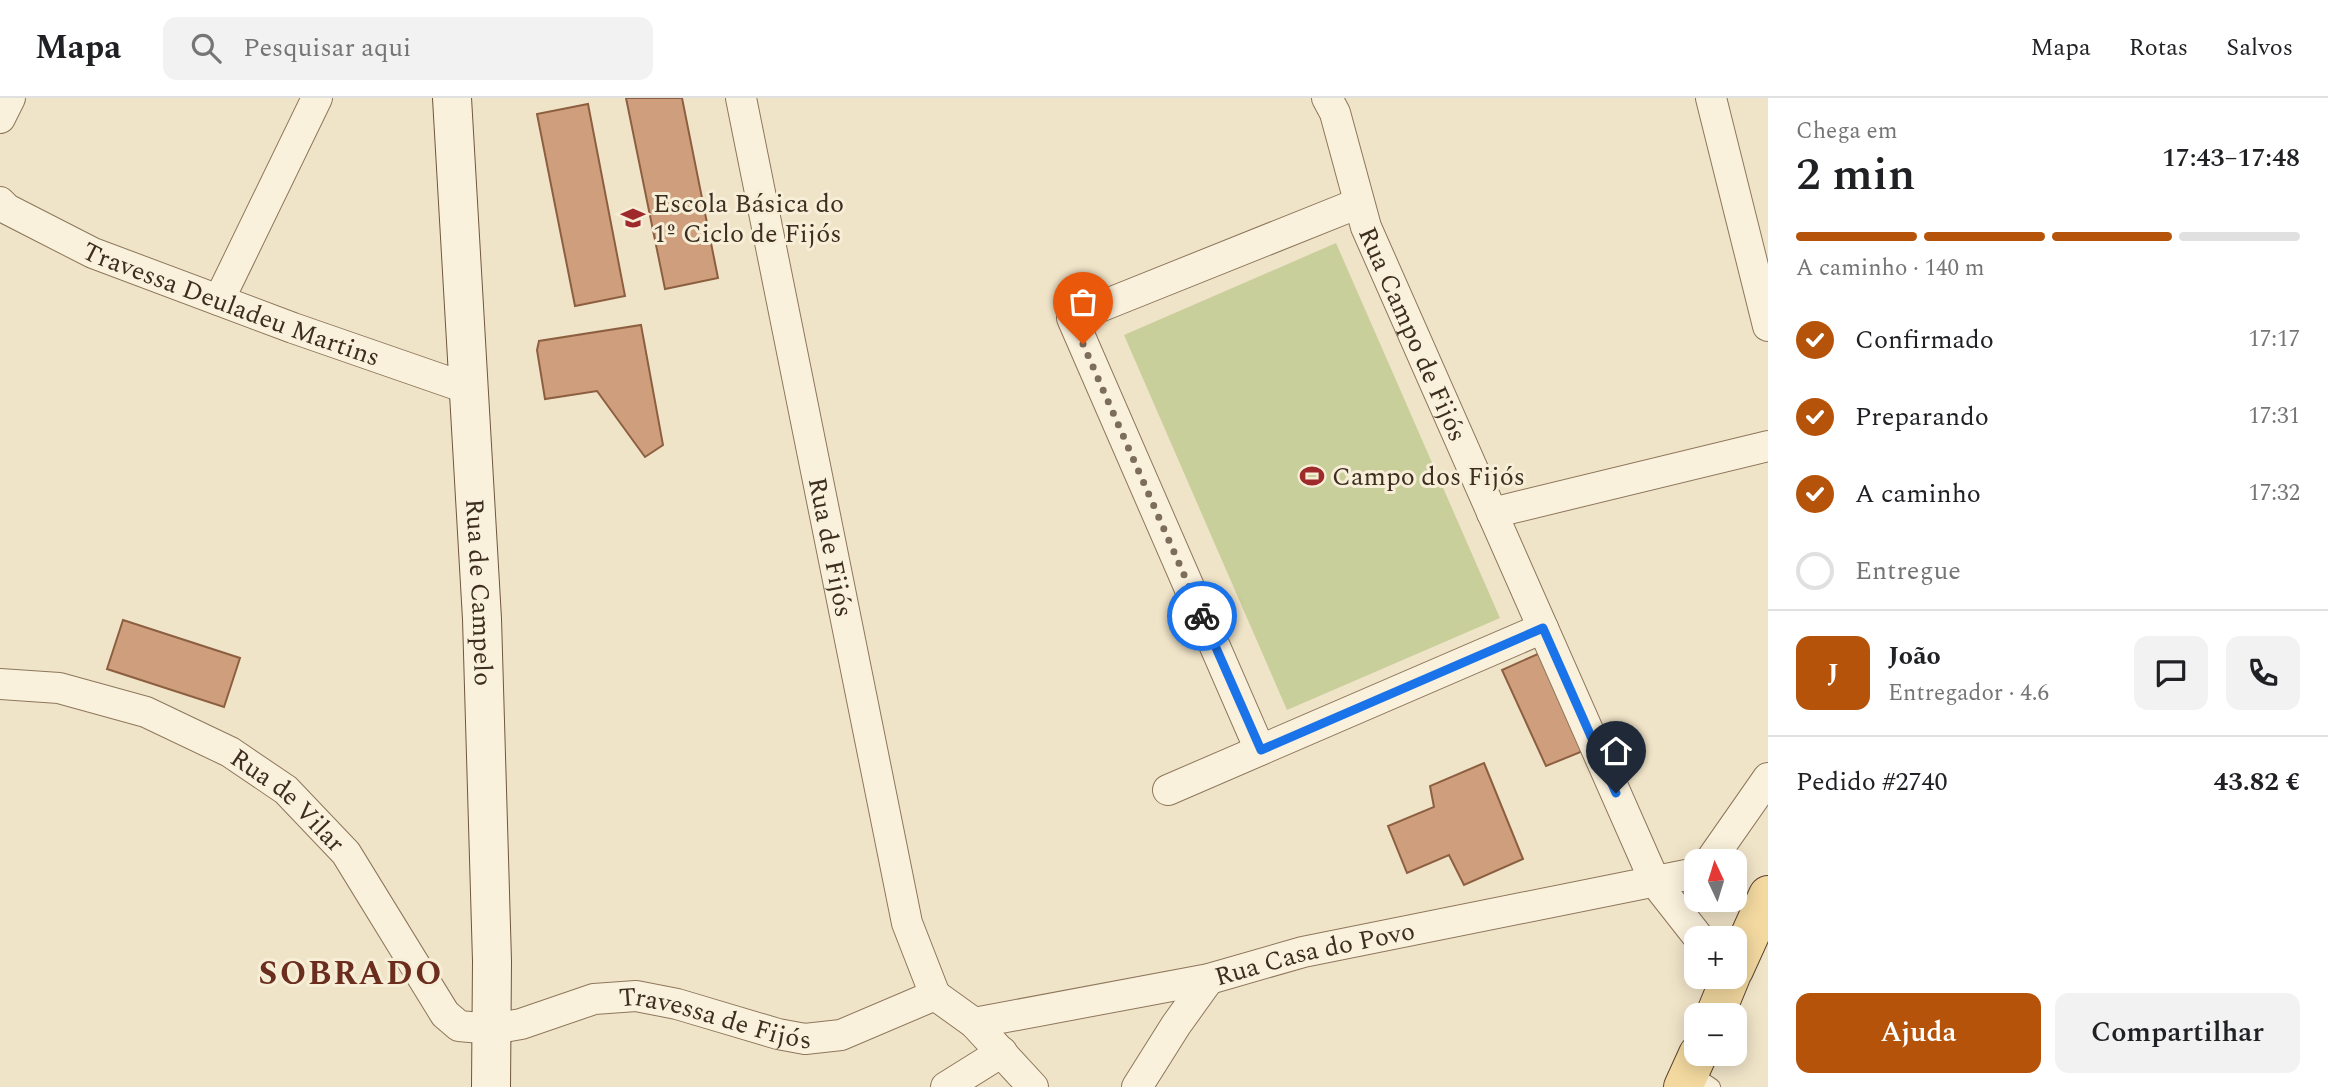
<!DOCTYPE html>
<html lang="pt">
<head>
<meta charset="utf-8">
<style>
  :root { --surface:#fff; --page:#f2f2f2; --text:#202124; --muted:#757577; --line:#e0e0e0; --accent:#b45309 }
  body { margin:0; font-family:Spectral,serif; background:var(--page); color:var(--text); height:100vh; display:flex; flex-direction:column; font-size:26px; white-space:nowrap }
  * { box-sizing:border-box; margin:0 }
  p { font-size:23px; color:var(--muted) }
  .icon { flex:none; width:38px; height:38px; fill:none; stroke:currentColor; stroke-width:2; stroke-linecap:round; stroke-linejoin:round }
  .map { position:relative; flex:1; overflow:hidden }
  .panel { display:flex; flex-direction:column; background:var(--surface); width:560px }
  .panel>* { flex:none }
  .needle { width:46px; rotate:356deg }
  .tools { position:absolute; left:1684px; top:751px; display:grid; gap:14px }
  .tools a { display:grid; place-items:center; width:63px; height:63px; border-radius:14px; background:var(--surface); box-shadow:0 4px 18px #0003; font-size:35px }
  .pin { position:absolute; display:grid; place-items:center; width:60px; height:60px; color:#fff; margin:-72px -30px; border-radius:50% 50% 50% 0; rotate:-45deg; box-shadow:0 0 7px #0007 }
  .pin .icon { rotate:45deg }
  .courier { position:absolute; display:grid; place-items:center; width:70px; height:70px; margin:-35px; border:5px solid #1a73e8; border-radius:50%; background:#fff; color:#222; box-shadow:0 2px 9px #0007 }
  .overview em { font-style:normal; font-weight:600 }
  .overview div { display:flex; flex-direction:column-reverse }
  .overview { display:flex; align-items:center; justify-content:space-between; height:119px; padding:0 28px }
  h1 { font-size:46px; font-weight:600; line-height:52px }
  .bar { display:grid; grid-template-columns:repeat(4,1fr); gap:10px 7px; align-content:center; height:84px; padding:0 28px }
  .bar i { height:9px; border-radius:5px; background:var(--line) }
  .bar .active { background:var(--accent) }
  .bar p { grid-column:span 4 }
  .line { display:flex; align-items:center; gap:18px; padding:0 28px; border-top:2px solid var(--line) }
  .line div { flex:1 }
  .round { display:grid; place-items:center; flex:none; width:74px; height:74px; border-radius:14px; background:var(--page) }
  ol { padding:0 28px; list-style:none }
  li { display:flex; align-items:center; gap:21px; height:77px }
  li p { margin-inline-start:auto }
  li .icon { padding:7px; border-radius:50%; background:var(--accent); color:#fff; stroke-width:4 }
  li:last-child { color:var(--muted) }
  li i { width:38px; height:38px; border:4px solid var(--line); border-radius:50% }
  .primary-button { display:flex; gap:14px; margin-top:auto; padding:14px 28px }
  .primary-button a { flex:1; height:80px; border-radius:14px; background:var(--accent); color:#fff; font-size:28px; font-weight:600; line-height:80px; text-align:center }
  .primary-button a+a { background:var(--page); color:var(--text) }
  header { display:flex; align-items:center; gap:42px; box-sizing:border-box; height:98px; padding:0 35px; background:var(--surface); border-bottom:2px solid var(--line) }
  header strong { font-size:33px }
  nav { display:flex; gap:38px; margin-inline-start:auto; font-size:24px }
  .search { width:490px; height:63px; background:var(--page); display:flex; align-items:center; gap:18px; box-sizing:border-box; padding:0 24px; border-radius:14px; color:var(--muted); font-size:26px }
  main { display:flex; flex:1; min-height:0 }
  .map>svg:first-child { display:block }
  .green { fill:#c9cf9b }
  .building { fill:#cf9f7d; stroke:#8d5f41; stroke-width:2 }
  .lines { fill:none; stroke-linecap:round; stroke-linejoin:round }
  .service-casing { stroke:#8d765c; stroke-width:18 }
  .minor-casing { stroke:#8d765c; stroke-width:32 }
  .secondary-casing { stroke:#6f573f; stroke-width:40 }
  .primary-casing { stroke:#5b4430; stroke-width:40 }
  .service { stroke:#faf1dc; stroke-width:16 }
  .minor { stroke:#faf1dc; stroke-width:30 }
  .secondary { stroke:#faf1dc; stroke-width:38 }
  .primary { stroke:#f3d9a0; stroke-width:38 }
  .done { stroke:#7c6e5b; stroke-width:7; stroke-dasharray:0 12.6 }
  .route { stroke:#1a73e8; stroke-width:9 }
  .labels { text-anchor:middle; stroke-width:6; stroke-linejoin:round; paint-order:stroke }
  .poi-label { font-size:26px; fill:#3d2e20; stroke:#f7eed8; text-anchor:start }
  .street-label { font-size:26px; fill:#3d2e20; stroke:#f7eed8 }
  .district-label { font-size:33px; font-weight:bold; letter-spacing:2px; fill:#6b2e1e; stroke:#f7eed8 }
</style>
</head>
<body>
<header>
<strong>Mapa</strong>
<div class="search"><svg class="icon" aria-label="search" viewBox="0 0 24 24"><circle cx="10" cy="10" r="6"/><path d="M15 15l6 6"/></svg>Pesquisar aqui</div>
<nav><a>Mapa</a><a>Rotas</a><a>Salvos</a></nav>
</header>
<main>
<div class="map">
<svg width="1768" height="989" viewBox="0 0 1768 989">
  <rect width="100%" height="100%" fill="#f0e4c8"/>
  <path class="green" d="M1336,145l164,375 -213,92 -163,-375z"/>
  <path class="building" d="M626,0h56l36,180 -53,11z
    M588,6l37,192 -50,10 -38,-192z
    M641,227l22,120 -18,12 -48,-66 -52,8 -8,-49 2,-9z
    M123,522l117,38 -16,49 -117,-38z
    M1540,555l43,98 -37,15 -44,-96z
    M1484,665l39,96 -59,26 -15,-30 -42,18 -19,-47 46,-19 -4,-21z"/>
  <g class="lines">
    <g class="service-casing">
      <path id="service" d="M1690,974l22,15"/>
    </g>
    <g class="minor-casing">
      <g id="minor">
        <path id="s1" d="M741,0l166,825 28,72"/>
        <path id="s2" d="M1327,0l8,15 31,114 289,655 44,56"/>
        <path d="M1711,0l57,228"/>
        <path d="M0,20l10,-20"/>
        <path id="s3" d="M0,104l7,7 86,44 200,75 176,61"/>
        <path d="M219,202l98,-202"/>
        <path d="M1492,415l276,-67"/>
        <path id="s4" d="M0,586l59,4 87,24 84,40 56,38 60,63 99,161 14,12 33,3 29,-5 73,-25 42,-3 41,8 101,30 27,5 36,-4 94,-40"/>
        <path d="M1260,652l-188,-432 287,-115"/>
        <path d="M1168,692l375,-162"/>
        <path d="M1710,763l58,-83"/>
        <path d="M935,897l39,28 59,64"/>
        <path id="s5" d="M974,925l235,-44 94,-27 393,-79"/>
        <path d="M946,989l56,-35"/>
        <path d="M1137,989l39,-62 33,-46"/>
      </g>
    </g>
    <g class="secondary-casing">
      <g id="secondary">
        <path id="s6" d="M452,0l30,521 10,342 -1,126"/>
      </g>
    </g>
    <g class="primary-casing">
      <path id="primary" d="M1734,872l34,-75
        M1715,917l16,-39
        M1683,989l15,-33"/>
    </g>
    <use href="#service" class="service"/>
    <use href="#minor" class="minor"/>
    <use href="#secondary" class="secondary"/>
    <use href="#primary" class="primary"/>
  </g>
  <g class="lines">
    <path class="done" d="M1083,246l119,272"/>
    <path class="route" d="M1202,518l59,134 282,-122 73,165"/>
  </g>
  <defs>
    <g id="school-bare" transform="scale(1.89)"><path d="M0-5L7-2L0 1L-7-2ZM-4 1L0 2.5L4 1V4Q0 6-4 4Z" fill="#9e2a2b" stroke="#f7eed8" stroke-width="2.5" paint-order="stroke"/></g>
    <g id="stadium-bare" transform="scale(1.89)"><path d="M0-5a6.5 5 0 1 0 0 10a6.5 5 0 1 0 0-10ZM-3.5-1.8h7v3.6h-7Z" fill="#9e2a2b" stroke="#f7eed8" stroke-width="2.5" paint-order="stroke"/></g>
  </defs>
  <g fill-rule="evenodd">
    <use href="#school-bare" x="633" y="120"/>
    <use href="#stadium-bare" x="1312" y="378"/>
  </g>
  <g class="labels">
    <g class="poi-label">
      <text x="653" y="114">Escola Básica do<tspan x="653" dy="30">1º Ciclo de Fijós</tspan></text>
      <text x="1332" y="387">Campo dos Fijós</text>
    </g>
    <g class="street-label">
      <text dy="9" stroke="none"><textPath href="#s3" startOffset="254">Travessa Deuladeu Martins</textPath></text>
      <text dy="9" stroke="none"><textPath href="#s2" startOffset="252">Rua Campo de Fijós</textPath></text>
      <text dy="9" stroke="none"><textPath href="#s1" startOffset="458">Rua de Fijós</textPath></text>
      <text dy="9" stroke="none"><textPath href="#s6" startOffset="495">Rua de Campelo</textPath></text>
      <text dy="9" stroke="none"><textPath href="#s4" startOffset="318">Rua de Vilar</textPath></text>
      <text dy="9" stroke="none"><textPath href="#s5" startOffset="348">Rua Casa do Povo</textPath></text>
      <text dy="9" stroke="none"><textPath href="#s4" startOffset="868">Travessa de Fijós</textPath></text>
    </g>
    <g class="district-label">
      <text x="351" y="886">SOBRADO</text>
    </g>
  </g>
</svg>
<div class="tools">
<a><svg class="needle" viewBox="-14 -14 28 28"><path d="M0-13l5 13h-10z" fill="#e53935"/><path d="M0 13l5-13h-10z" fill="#757577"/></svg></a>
<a>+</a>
<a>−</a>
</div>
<div class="pin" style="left:1083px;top:246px;background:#ea580c"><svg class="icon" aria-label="bag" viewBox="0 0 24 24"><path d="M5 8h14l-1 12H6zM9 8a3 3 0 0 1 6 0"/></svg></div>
<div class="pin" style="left:1616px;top:695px;background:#1f2937"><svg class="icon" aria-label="home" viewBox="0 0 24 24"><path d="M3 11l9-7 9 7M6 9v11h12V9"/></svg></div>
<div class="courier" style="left:1202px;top:518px"><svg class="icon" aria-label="bike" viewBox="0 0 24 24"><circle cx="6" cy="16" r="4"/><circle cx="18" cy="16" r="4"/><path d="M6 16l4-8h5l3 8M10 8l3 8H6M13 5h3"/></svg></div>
</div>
<section class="panel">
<div class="overview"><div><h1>2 min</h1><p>Chega em</p></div><em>17:43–17:48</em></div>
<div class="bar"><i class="active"></i><i class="active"></i><i class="active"></i><i></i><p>A caminho · 140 m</p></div>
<ol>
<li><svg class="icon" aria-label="check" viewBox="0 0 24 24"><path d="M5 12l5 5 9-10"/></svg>Confirmado<p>17:17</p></li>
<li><svg class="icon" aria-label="check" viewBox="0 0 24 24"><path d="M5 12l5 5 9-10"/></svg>Preparando<p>17:31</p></li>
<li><svg class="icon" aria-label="check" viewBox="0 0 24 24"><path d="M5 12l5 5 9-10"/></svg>A caminho<p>17:32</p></li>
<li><i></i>Entregue</li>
</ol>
<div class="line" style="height:126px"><b class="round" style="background:var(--accent);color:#fff">J</b><div><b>João</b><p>Entregador · 4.6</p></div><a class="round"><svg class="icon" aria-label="chat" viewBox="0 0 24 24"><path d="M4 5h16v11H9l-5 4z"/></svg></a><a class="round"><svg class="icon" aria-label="phone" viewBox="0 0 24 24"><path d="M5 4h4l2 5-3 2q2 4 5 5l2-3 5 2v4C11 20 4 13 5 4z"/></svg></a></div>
<div class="line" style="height:91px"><div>Pedido #2740</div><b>43.82 €</b></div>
<div class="primary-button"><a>Ajuda</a><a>Compartilhar</a></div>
</section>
</main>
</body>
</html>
